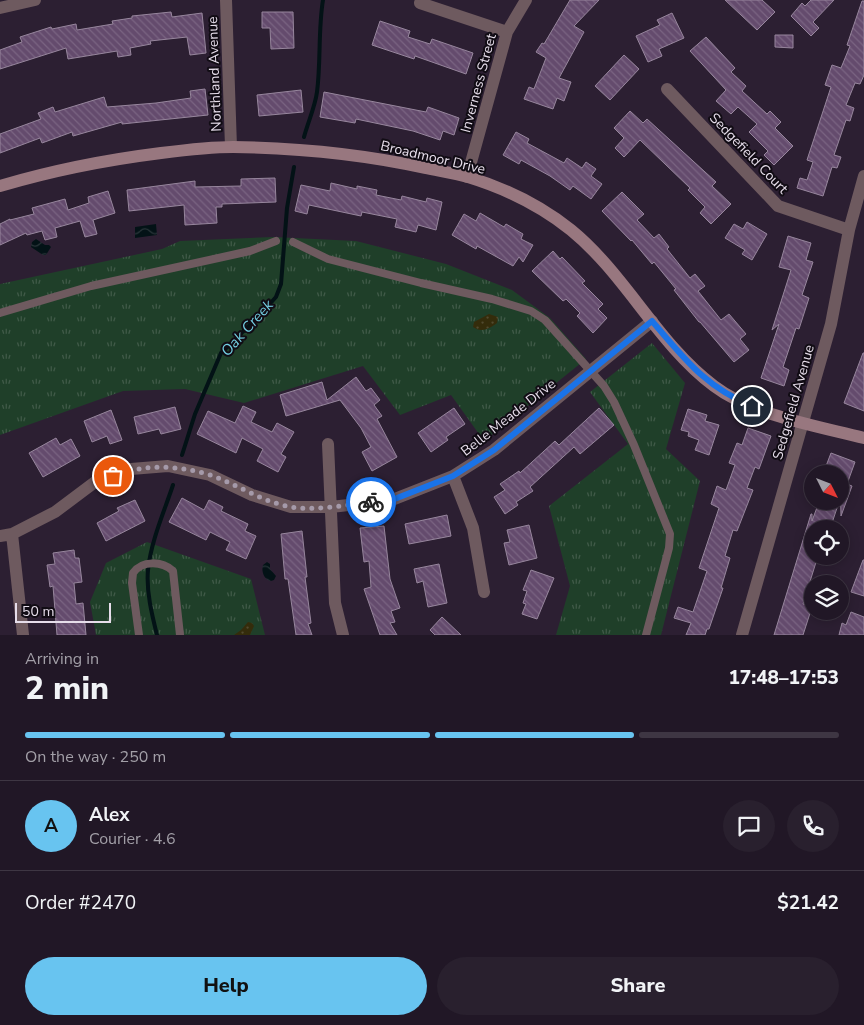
<!DOCTYPE html>
<html lang="en">
<head>
<meta charset="utf-8">
<style>
  :root { --surface:#211726; --page:#29202e; --text:#f1f3f6; --muted:#a29fa7; --line:#3e3643; --accent:#68c4f0 }
  body { margin:0; font-family:"Nunito Sans",sans-serif; background:var(--page); color:var(--text); height:100vh; display:flex; flex-direction:column; font-size:19px; white-space:nowrap }
  * { box-sizing:border-box; margin:0 }
  p { font-size:16px; color:var(--muted) }
  .icon { flex:none; width:28px; height:28px; fill:none; stroke:currentColor; stroke-width:2; stroke-linecap:round; stroke-linejoin:round }
  .map { position:relative; height:635px; overflow:hidden }
  .details { display:flex; flex-direction:column; background:var(--surface); flex:1 }
  .details>* { flex:none }
  .needle { width:32px; rotate:132deg }
  .fabs { position:absolute; left:804px; top:465px; display:grid; gap:10px }
  .fabs a { display:grid; place-items:center; width:45px; height:45px; border-radius:50%; background:var(--surface); box-shadow:0 2px 12px #0003,0 0 0 1px var(--line); font-size:25px }
  .scale { position:absolute; left:15px; bottom:12px; width:96px; box-sizing:border-box; padding-left:5px; border:2px solid #e6ddea; border-top:0; font-size:14px; line-height:18px; white-space:nowrap; color:#e6ddea; -webkit-text-stroke:4px #110c14; paint-order:stroke }
  .pin { position:absolute; display:grid; place-items:center; width:42px; height:42px; color:#fff; margin:-21px; border:2px solid #fff; border-radius:50%; box-shadow:0 1px 5px #0007 }
  .courier { position:absolute; display:grid; place-items:center; width:50px; height:50px; margin:-25px; border:4px solid #1a73e8; border-radius:50%; background:#fff; color:#222; box-shadow:0 1px 6px #0007 }
  .overview em { font-style:normal; font-weight:800 }
  .overview div { display:flex; flex-direction:column-reverse }
  .overview { display:flex; align-items:center; justify-content:space-between; height:85px; padding:0 25px }
  h1 { font-size:32px; font-weight:800; line-height:38px }
  .bar { display:grid; grid-template-columns:repeat(4,1fr); gap:8px 5px; align-content:center; height:60px; padding:0 25px }
  .bar i { height:6px; border-radius:4px; background:var(--line) }
  .bar .active { background:var(--accent) }
  .bar p { grid-column:span 4 }
  .line { display:flex; align-items:center; gap:12px; padding:0 25px; border-top:1px solid var(--line) }
  .line div { flex:1 }
  .round { display:grid; place-items:center; flex:none; width:52px; height:52px; border-radius:26px; background:var(--page) }
  .primary-button { display:flex; gap:10px; margin-top:auto; padding:10px 25px }
  .primary-button a { flex:1; height:58px; border-radius:30px; background:var(--accent); color:#111; font-size:20px; font-weight:800; line-height:58px; text-align:center }
  .primary-button a+a { background:var(--page); color:var(--text) }
  .map>svg:first-child { display:block }
  .grass { fill:url(#grass-tufts) }
  .sand { fill:url(#sand-dots) }
  .water { fill:url(#water-waves) }
  .lines { fill:none; stroke-linecap:round; stroke-linejoin:round }
  .stream { stroke:#031216; stroke-width:4 }
  .building { fill:url(#building-back-hatch); stroke:#97869d }
  .lane { stroke:#6e5a5f; stroke-width:8 }
  .street { stroke:#6e5a5f; stroke-width:12 }
  .secondary { stroke:#98777f; stroke-width:12 }
  .done { stroke:#a59aaa; stroke-width:5; stroke-dasharray:0 9 }
  .route { stroke:#1a73e8; stroke-width:6 }
  .labels { text-anchor:middle; stroke-width:4; stroke-linejoin:round; paint-order:stroke }
  .street-label { font-size:14px; fill:#e6ddea; stroke:#110c14 }
  .water-label { font-size:15px; font-style:italic; fill:#73cfe2; stroke:#110c14 }
</style>
</head>
<body>
<div class="map">
<svg width="864" height="635" viewBox="0 0 864 635">
  <defs>
    <pattern id="grass-tufts" width="24" height="20" patternUnits="userSpaceOnUse" patternTransform="scale(1.25)"><rect width="24" height="20" fill="#1f3f29"/><path d="M3 7l-1-3M5 7V3M7 7l1-3M15 17l-1-3M17 17v-4M19 17l1-3" fill="none" stroke="#405a48"/></pattern>
    <pattern id="sand-dots" width="8" height="8" patternUnits="userSpaceOnUse" patternTransform="scale(1.25)"><rect width="8" height="8" fill="#342c0b"/><path d="M2 2h.1M6 6h.1" fill="none" stroke="#514a2f" stroke-width="1.8" stroke-linecap="round"/></pattern>
    <pattern id="water-waves" width="16" height="10" patternUnits="userSpaceOnUse" patternTransform="scale(1.25)"><rect width="16" height="10" fill="#031216"/><path d="M0 5q4-4 8 0t8 0" fill="none" stroke="#283438"/></pattern>
    <pattern id="building-back-hatch" width="6" height="6" patternUnits="userSpaceOnUse" patternTransform="scale(1.25)"><rect width="6" height="6" fill="#644b6d"/><path d="M-1 5l2 2M0 0l6 6M5-1l2 2" fill="none" stroke="#7a6482"/></pattern>
  </defs>
  <rect width="100%" height="100%" fill="#2c1f32"/>
  <path class="grass" d="M273,237l83,4 90,23 66,26 38,28 36,41 -102,82 -33,-46 -51,20 -37,-49 -119,37 -59,-14 -62,2 -123,44v-151l162,-35 18,-8z
    M652,343l33,40 -19,66 34,32 -39,154h-105l14,-49 -21,-80 79,-62 -38,-52z
    M147,542l104,37 14,56h-169l-6,-33 16,-39z"/>
  <path class="sand" d="M489,314l9,3 -1,6c-8,6 -16,10 -24,4l1,-5z
    M248,622l4,1 2,3 -4,9h-16l7,-5z"/>
  <path class="water" d="M156,224l1,11 -22,3v-11z
    M36,239l9,6h4l2,2 -5,8h-3l-12,-8 1,-5z
    M267,562l3,2v5l6,7 -2,4 -3,1c-7,-1 -10,-10 -8,-16z"/>
  <g class="lines">
    <path class="stream" d="M304,137c4,-15 11,-30 13,-45 4,-30 1,-62 6,-92
      M182,455l13,-41 26,-61 35,-34 20,-22 5,-13 6,-76 7,-41
      M157,635c-5,-20 -11,-44 -9,-65 3,-29 16,-58 25,-85"/>
  </g>
  <path class="building" d="M570,0h29l-25,26 10,6 -25,46 12,4 -7,19 -7,-3 -4,11 -29,-10 5,-12 5,2 12,-31 -10,-6 6,-9 2,1z
    M725,0h37l13,12 -18,18z
    M811,0h23l-21,22 6,6 -8,8 -20,-20 11,-13 3,3z
    M862,1h2v74l-4,9 -5,-1 -9,22 8,3 -4,13 -4,-1 -12,35 7,2 -4,11 -5,-1 -9,29 -26,-8 3,-10 7,2 6,-18 -6,-2 24,-73 -6,-2 7,-20 9,3 9,-22 -3,-1z
    M171,12l1,5 30,-4 4,40 -16,2 -3,-18 -37,4 1,3 -21,4 1,7 -13,2 -1,-6 -49,8 -2,-11 -66,21v-19l22,-8 -2,-5 31,-10 1,2 24,-5 1,6 36,-6 -1,-3 20,-3v-2z
    M262,12h31l1,36 -23,1 -1,-21h-8z
    M672,13l12,25 -25,11 3,7 -14,6 -12,-26 24,-11 -3,-5z
    M380,21l30,10 -2,6 22,7 2,-5 41,14 -7,21 -51,-18 -1,3 -42,-14z
    M775,35h18v13l-18,-1z
    M706,37l29,31 -4,4 15,14 -4,5 25,23 3,-3 11,11 -6,6 18,18 -19,19 -10,-10 4,-4 -19,-19 8,-8 -19,-17 -7,7 -15,-13 10,-11 -36,-39z
    M624,55l15,14 -29,31 -15,-14z
    M205,89l3,26 -86,9v-2l-49,14 -1,-4 -30,11 -2,-5 -40,15v-19l41,-15 -3,-6 15,-6 2,5 49,-15 3,10 49,-4 35,-5 -1,-7z
    M301,90l2,22 -44,4 -2,-21z
    M324,92l102,20 2,-5 31,11 -5,17 -11,-4 -3,9 -27,-9 -57,-12 -1,4 -35,-6z
    M630,111l13,12 4,-4 69,63 -4,4 19,18 -20,20 -11,-11 5,-6 -17,-17 2,-2 -50,-48 -16,17 -9,-9 9,-10 -10,-10z
    M516,132l13,7 -2,4 37,20 3,-5 15,10 4,-6 10,7 -5,7 11,8 -11,15 -18,-13 -3,4 -20,-14 -29,-16 -2,4 -16,-9z
    M275,178l1,24 -54,2v3h-6l1,16 -32,2 -1,-20 -55,6 -2,-21 68,-9v6l46,-1v-7z
    M331,183l26,6v-3l20,4 -1,5 25,5 1,-4 24,6 1,-4 15,4 -6,28 -18,-5 -2,7 -21,-5 2,-8 -35,-7 -1,4 -52,-11 -2,9 -12,-3 6,-26 29,6z
    M108,191l7,22 -22,7 4,14 -12,3 -5,-16 -25,7 2,9 -12,3 -3,-9 -15,4 -1,-2 -26,12v-21l10,-5v1l24,-6 -2,-6 33,-9 3,11 21,-7 -1,-6z
    M622,192l22,22 -7,6 17,18 5,-4 10,13 -2,2 23,29 5,-4 10,12 -7,5 23,29 8,-6 17,20 -6,5 9,11 -15,12 -34,-40h-1l-25,-32 2,-1 -22,-27 -2,2 -20,-24 -1,1 -29,-30z
    M480,213l24,14 2,-3 17,10 -2,5 12,6 -10,17 -4,-5 -6,9 -36,-20 -1,3 -24,-14 12,-21 12,7z
    M747,222l20,12 -15,26 -10,-6 3,-4 -20,-12 9,-14 9,5z
    M788,236l23,7 -5,17 7,2 -11,33 7,3 -10,31 -3,-1 -13,39 6,3 -5,16 -23,-8 18,-54 -7,6 19,-60 -12,-3z
    M553,251l7,8 2,-2 23,24 -3,2 21,21 -5,5 9,9 -14,15 -16,-17 3,-3 -14,-14 -3,2 -31,-30z
    M863,353h1v58l-20,-8z
    M356,377l10,14 5,-3 9,12 -6,5 8,11 -5,3 20,38 -25,14 -10,-19 9,-5 -10,-19 -21,-28 -54,16 -6,-21 42,-13 5,18z
    M243,406l13,6 -5,10 21,10 5,-9 17,9 -13,22 5,3 -8,15 -21,-11 6,-12 -21,-11 -6,15 -39,-19 11,-23 27,12z
    M175,407l6,22 -20,5 -2,-5 -21,5 -4,-17z
    M454,408l11,16 -19,13 2,3 -17,12 -13,-19z
    M599,408l15,17 -34,29 -6,-7 -44,40 3,4 -17,11 2,3 -13,9 -11,-17 11,-7 -5,-6 19,-13 1,2 35,-32 4,4z
    M688,409l19,6 -2,6 14,4 -10,30 -14,-5 4,-10 -11,-4 1,-4 -8,-2z
    M111,410l11,30 -12,4 -3,-8 -15,6 -8,-21z
    M748,428l23,8 -12,33 -4,-2 -8,21 6,2 -16,41 -4,-1 -8,26 5,2 -9,30h2l-14,41h-2l-2,6h-19l5,-12 -17,-5 4,-11 15,5 14,-41 -8,-3 20,-60 -8,-4 6,-18 9,4 9,-25 -6,-2 8,-20 5,2z
    M56,438l4,7 11,-6 9,17 -37,21 -14,-24z
    M831,453l24,9 -8,22 5,2 -11,30 -1,-42h-17z
    M182,498l22,12 5,-10 14,7 -2,4 27,13 -3,7 11,5 -10,23 -20,-9 4,-8 -20,-10 -4,8 -37,-18z
    M135,500l10,21 -39,20 -9,-18 22,-12 -2,-3z
    M819,502l18,6 -7,21h-18v29l5,1 -14,45 9,3 -9,28h-29l37,-121h1v7z
    M447,515l4,21 -42,8 -4,-20z
    M529,525l8,33 -28,7 -5,-22 6,-1 -3,-12z
    M384,526l6,53 10,29 -9,3 4,11 -5,1 7,12h-17l-16,-46 7,-2 -2,-26 -5,1 -4,-34z
    M302,531l5,46h-2l6,46 -3,1 4,11h-16l-8,-56h-3l-4,-45z
    M74,550l1,8h4l3,24 -8,1 2,21 7,-1 3,32h-29l-4,-49 -3,1 -3,-22 8,-1 -2,-11z
    M863,560h1v36l-13,-4z
    M439,564l8,39 -19,4 -5,-26 -6,2 -3,-14z
    M531,570l23,8 -17,41 -15,-5 4,-10 -3,-1 4,-12 -4,-1z
    M851,612l13,5v18h-25l3,-12 4,2z
    M442,617l19,18h-26l-5,-5z"/>
  <g class="lines">
    <path class="lane" d="M293,242l35,17 93,24 71,16 39,12 14,9 59,66 10,16 20,43 36,89 -1,14 -23,87
      M0,313l91,-27 159,-35 26,-10
      M139,635l-7,-52 1,-10c9,-13 29,-12 40,-2l7,64"/>
    <path class="street" d="M226,0l5,147
      M420,3l87,29
      M0,8l35,-8
      M667,89l111,117 71,24
      M467,177l40,-145 19,-32
      M328,444l7,159 8,32
      M453,476l20,52 11,64
      M12,534l11,101
      M0,536l12,-2 43,-22 40,-30 36,-13 37,-3 42,9 42,20 39,12h40l61,-7 61,-24 41,-26 158,-129
      M742,635l89,-311 18,-94 15,-54"/>
    <path class="secondary" d="M0,186c54,-16 105,-26 161,-33 24,-3 48,-6 72,-6 65,1 129,7 192,21 14,3 29,5 43,9 36,11 73,29 103,53 55,45 86,113 143,156 38,29 103,40 150,52"/>
  </g>
  <g class="lines">
    <path class="done" d="M113,476c32,-12 64,-11 97,-1 27,9 52,27 81,32 25,4 55,-2 80,-5"/>
    <path class="route" d="M371,502l21,-2 61,-24 41,-26 158,-129c32,37 53,66 100,85"/>
  </g>
  <g class="labels">
    <g class="street-label">
      <text transform="translate(214 74) rotate(-92)" y="5">Northland Avenue</text>
      <text transform="translate(478 83) rotate(-75)" y="5">Inverness Street</text>
      <text transform="translate(749 153) rotate(46)" y="5">Sedgefield Court</text>
      <text transform="translate(433 157) rotate(13)" y="5">Broadmoor Drive</text>
      <text transform="translate(793 402) rotate(-74)" y="5">Sedgefield Avenue</text>
      <text transform="translate(508 417) rotate(-38)" y="5">Belle Meade Drive</text>
    </g>
    <g class="water-label">
      <text transform="translate(247 328) rotate(-48)" y="5">Oak Creek</text>
    </g>
  </g>
</svg>
<div class="fabs">
<a><svg class="needle" viewBox="-14 -14 28 28"><path d="M0-13l5 13h-10z" fill="#e53935"/><path d="M0 13l5-13h-10z" fill="#a29fa7"/></svg></a>
<a><svg class="icon" aria-label="locate" viewBox="0 0 24 24"><circle cx="12" cy="12" r="6"/><path d="M12 2v4M12 18v4M2 12h4M18 12h4"/></svg></a>
<a><svg class="icon" aria-label="layers" viewBox="0 0 24 24"><path d="M12 4l9 5-9 5-9-5zM3 14l9 5 9-5"/></svg></a>
</div>
<div class="scale">50 m</div>
<div class="pin" style="left:113px;top:476px;background:#ea580c"><svg class="icon" aria-label="bag" viewBox="0 0 24 24"><path d="M5 8h14l-1 12H6zM9 8a3 3 0 0 1 6 0"/></svg></div>
<div class="pin" style="left:752px;top:406px;background:#1f2937"><svg class="icon" aria-label="home" viewBox="0 0 24 24"><path d="M3 11l9-7 9 7M6 9v11h12V9"/></svg></div>
<div class="courier" style="left:371px;top:502px"><svg class="icon" aria-label="bike" viewBox="0 0 24 24"><circle cx="6" cy="16" r="4"/><circle cx="18" cy="16" r="4"/><path d="M6 16l4-8h5l3 8M10 8l3 8H6M13 5h3"/></svg></div>
</div>
<section class="details">
<div class="overview"><div><h1>2 min</h1><p>Arriving in</p></div><em>17:48–17:53</em></div>
<div class="bar"><i class="active"></i><i class="active"></i><i class="active"></i><i></i><p>On the way · 250 m</p></div>
<div class="line" style="height:90px"><b class="round" style="background:var(--accent);color:#111">A</b><div><b>Alex</b><p>Courier · 4.6</p></div><a class="round"><svg class="icon" aria-label="chat" viewBox="0 0 24 24"><path d="M4 5h16v11H9l-5 4z"/></svg></a><a class="round"><svg class="icon" aria-label="phone" viewBox="0 0 24 24"><path d="M5 4h4l2 5-3 2q2 4 5 5l2-3 5 2v4C11 20 4 13 5 4z"/></svg></a></div>
<div class="line" style="height:65px"><div>Order #2470</div><b>$21.42</b></div>
<div class="primary-button"><a>Help</a><a>Share</a></div>
</section>
</body>
</html>
